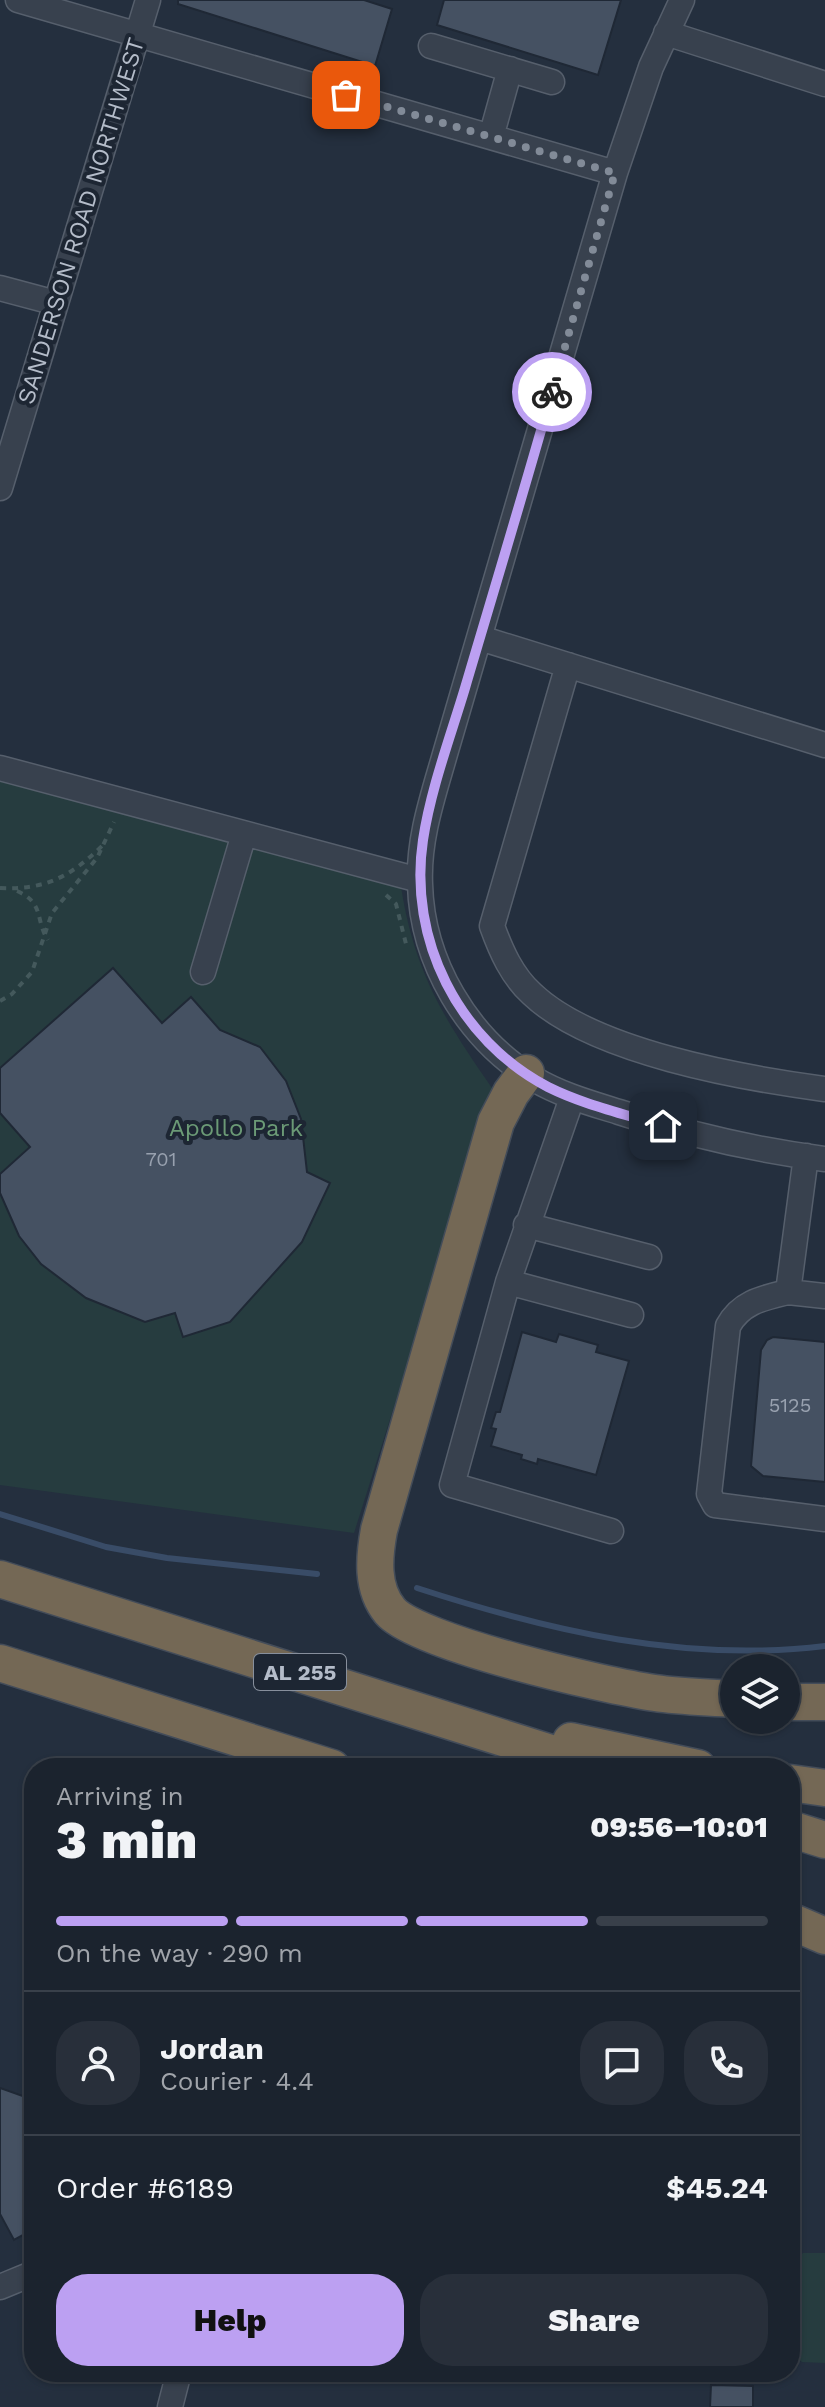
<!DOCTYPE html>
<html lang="en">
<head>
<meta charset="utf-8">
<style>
  :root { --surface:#1b232e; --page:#282f3a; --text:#f1f3f6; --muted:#a0a4aa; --line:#39404a; --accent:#bca0f2 }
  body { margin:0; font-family:"Work Sans",sans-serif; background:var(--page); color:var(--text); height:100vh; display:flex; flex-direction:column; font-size:30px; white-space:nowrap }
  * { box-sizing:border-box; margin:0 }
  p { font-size:26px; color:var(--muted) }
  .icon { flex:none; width:44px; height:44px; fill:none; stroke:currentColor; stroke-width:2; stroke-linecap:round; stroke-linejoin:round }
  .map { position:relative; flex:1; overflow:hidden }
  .panel { position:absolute; left:24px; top:1758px; width:776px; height:624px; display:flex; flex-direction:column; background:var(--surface); border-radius:32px; box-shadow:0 2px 6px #0004,0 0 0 2px var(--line) }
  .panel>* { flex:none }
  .buttons { position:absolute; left:720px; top:1654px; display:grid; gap:16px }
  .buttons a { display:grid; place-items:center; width:80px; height:80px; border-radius:50%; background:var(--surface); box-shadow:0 2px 6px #0004,0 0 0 2px var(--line); font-size:40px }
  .pin { position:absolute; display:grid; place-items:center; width:68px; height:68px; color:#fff; margin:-34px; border-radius:16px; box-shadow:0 4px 12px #0006 }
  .courier { position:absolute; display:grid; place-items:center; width:80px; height:80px; margin:-40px; border:6px solid #bca0f2; border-radius:50%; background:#fff; color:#222; box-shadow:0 2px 10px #0007 }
  .headline em { font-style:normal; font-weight:800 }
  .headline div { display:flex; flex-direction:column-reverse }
  .headline { display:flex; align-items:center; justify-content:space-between; height:136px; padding:0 32px }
  h1 { font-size:52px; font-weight:800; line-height:60px }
  .bar { display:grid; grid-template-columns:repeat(4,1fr); gap:12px 8px; align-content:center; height:96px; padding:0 32px }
  .bar i { height:10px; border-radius:6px; background:var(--line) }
  .bar .selected { background:var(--accent) }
  .bar p { grid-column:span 4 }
  .line { display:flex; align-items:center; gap:20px; padding:0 32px; border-top:2px solid var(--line) }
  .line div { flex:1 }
  .round { display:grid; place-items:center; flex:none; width:84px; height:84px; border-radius:32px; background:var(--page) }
  .cta { display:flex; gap:16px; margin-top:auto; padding:16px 32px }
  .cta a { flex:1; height:92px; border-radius:32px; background:var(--accent); color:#111; font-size:32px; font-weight:800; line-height:92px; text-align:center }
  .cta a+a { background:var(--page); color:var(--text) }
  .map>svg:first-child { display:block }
  .green { fill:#263c3f }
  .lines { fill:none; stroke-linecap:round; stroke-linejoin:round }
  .stream { stroke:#394c67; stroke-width:6 }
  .building { fill:#455162; stroke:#1f2835; stroke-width:2 }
  .minor-casing { stroke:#565f6c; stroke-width:27 }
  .highway-casing { stroke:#434c59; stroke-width:39 }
  .path { stroke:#44595c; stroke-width:4; stroke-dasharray:6 6; stroke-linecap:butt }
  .minor { stroke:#38414e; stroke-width:24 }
  .highway { stroke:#746855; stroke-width:36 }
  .done { stroke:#828b98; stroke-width:8; stroke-dasharray:0 14.4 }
  .route { stroke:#bca0f2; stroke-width:10 }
  .labels { text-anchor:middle; stroke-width:8; stroke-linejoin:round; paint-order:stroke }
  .number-label { font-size:20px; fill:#98a1af }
  .shield { fill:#1d2633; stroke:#878f9c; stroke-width:2 }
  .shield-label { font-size:22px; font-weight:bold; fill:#b4bcc9 }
  .street-label { font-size:24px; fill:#b4bcc9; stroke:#1d2633 }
  .park-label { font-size:24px; fill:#6b9a76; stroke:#1d2633 }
</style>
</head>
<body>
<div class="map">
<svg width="825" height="2407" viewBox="0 0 825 2407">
  <rect width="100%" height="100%" fill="#242f3e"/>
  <path class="green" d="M0,768l401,119c14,88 44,133 93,204l-140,442 -354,-48z
    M803,2253h22v110l-23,-1 -6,-5v-98z"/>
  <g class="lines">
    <path class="stream" d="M0,1514l106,33 61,11 150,16
      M417,1588c132,43 269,75 408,58"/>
  </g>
  <path class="building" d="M178,0h186l28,9 -17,57 -197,-62z
    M444,0h177l-23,75 -161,-50z
    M113,968l49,55 29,-26 29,33 40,17 26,34 15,38 6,53 23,11 -28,59 -72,80 -47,15 -8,-24 -30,9 -59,-24 -45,-34 -22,-28 -19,-43v-19l30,-27 -30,-34v-45z
    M522,1332l34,10 3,-8 39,11 -2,7 33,9 -33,114 -58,-16 -1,5 -16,-5 1,-4 -31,-9 5,-17 -5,-1 5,-16h4z
    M773,1337l52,5v140l-62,-6 -12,-10 10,-116 6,-10z
    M0,2088l34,12v129l-20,11 -14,-26z
    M711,2385l42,1v21h-43z"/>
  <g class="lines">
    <g class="minor-casing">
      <path id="minor" d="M18,0l597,173
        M682,0l-31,67 -36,106 -170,581c-12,42 -27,85 -25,130 2,78 47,154 114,195 27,16 56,24 85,33 67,22 136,38 206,47
        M666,33l159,51
        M431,46l121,36
        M491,137l19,-68
        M0,288l56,15
        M0,488l148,-488
        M480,638l345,107
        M568,665l-76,261c9,25 20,50 40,68 61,58 210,84 293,95
        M0,768l419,112
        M203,972l41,-138
        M572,1098l-64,184 -56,203 159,46
        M806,1156l-18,136c-25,6 -47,10 -60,34l-19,168 6,11 110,14
        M526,1225l123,32
        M508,1282l123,33
        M788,1292l37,4
        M0,2287l34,-14
        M170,2407l9,-35"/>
    </g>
    <g class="highway-casing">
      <path id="highway" d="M526,1073l-15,20 -15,29 -117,408c-5,27 -8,58 11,81 27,32 217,75 265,82 26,4 53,4 79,6
        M0,1579l598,189
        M0,1663l332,105
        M786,1702h39
        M571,1741l127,27
        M790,1783l35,5
        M790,1829l35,11
        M790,1921l35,15"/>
    </g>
    <path class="path" d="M0,888c45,2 70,-11 102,-42
      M17,891c28,12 18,30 31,49
      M386,895l10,9 11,44
      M0,1001l12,-7 20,-22 20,-59 45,-55 17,-36"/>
    <use href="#minor" class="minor"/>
    <use href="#highway" class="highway"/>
  </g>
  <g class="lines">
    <path class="done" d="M346,95l269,78 -63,219"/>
    <path class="route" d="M552,392c-28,99 -58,198 -87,296 -15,50 -34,100 -42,152 -15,99 35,200 125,247 36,18 77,27 115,39"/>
  </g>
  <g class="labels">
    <g class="number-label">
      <text x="161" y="1166">701</text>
      <text x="790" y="1412">5125</text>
    </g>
    <rect class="shield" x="254" y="1654" width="92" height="36" rx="6"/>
    <g class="shield-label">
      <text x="300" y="1680">AL 255</text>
    </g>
    <g class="street-label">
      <text transform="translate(81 221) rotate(-73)" y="8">SANDERSON ROAD NORTHWEST</text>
    </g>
    <g class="park-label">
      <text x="236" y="1136">Apollo Park</text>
    </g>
  </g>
</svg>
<div class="buttons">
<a><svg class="icon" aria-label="layers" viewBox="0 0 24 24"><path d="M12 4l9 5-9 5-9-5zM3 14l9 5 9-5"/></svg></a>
</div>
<div class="pin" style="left:346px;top:95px;background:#ea580c"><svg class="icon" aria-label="bag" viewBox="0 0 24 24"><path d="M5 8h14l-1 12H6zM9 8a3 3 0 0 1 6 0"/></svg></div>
<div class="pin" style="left:663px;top:1126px;background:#1f2937"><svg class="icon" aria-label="home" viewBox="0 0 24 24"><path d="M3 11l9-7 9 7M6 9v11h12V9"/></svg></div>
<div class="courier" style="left:552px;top:392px"><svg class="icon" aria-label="bike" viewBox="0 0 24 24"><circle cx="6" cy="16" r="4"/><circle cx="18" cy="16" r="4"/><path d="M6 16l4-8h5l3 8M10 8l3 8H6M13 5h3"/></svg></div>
<section class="panel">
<div class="headline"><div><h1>3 min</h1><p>Arriving in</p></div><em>09:56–10:01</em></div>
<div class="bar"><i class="selected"></i><i class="selected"></i><i class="selected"></i><i></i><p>On the way · 290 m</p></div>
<div class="line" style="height:144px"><a class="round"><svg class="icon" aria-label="person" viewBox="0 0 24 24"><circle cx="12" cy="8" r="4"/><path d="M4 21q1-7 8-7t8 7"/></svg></a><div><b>Jordan</b><p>Courier · 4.4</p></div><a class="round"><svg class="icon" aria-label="chat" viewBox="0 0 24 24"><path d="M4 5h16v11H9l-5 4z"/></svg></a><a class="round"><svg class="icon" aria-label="phone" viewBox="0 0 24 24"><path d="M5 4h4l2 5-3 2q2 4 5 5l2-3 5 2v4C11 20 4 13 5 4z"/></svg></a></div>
<div class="line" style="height:104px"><div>Order #6189</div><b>$45.24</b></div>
<div class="cta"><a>Help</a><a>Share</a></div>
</section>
</div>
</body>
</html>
